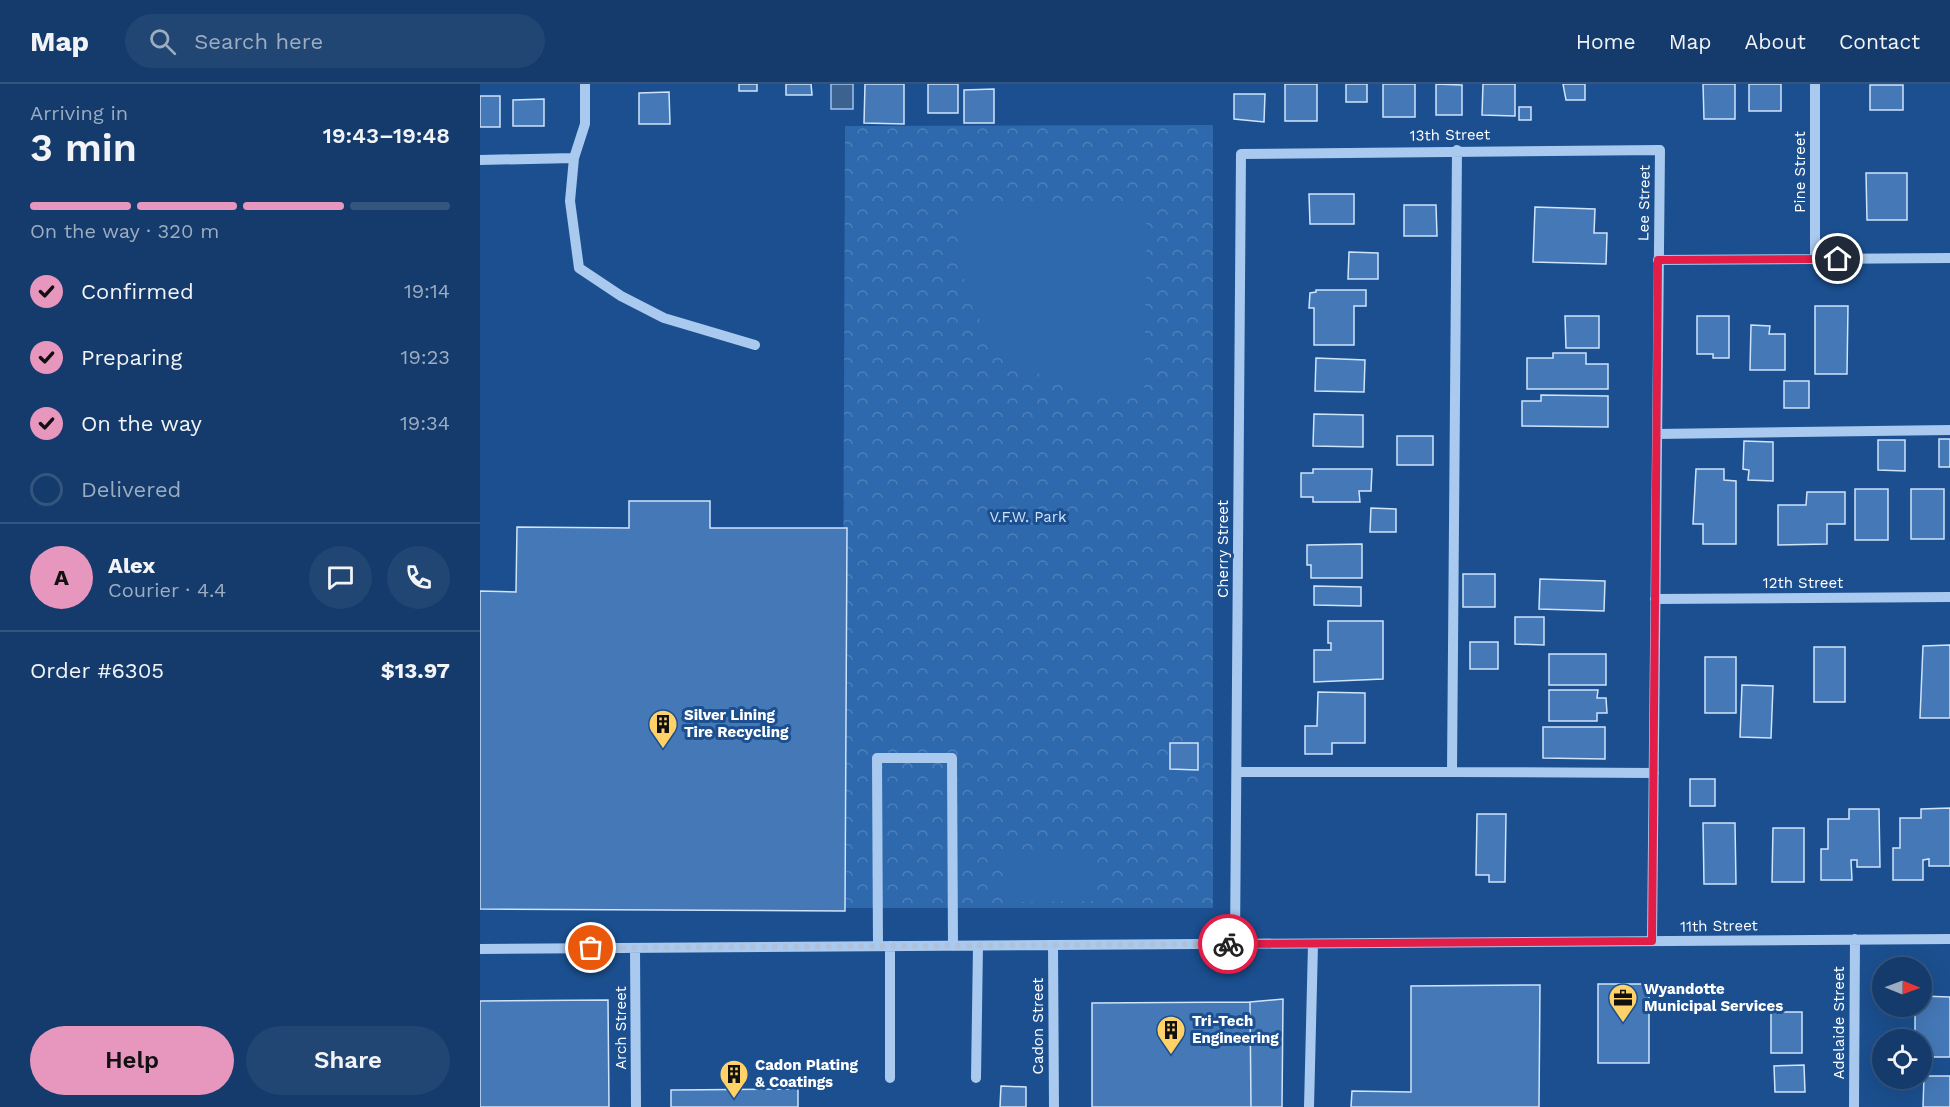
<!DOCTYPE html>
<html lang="en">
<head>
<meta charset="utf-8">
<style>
  :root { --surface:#143b6b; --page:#214673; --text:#f1f3f6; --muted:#9dadc1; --line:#33557e; --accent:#e797bd }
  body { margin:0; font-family:"Work Sans",sans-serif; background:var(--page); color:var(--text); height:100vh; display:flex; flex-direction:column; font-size:22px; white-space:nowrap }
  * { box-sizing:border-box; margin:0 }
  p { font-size:20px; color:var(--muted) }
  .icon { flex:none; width:33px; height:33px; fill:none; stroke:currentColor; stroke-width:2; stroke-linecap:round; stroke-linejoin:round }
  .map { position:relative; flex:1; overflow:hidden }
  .details { display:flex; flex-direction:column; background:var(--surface); width:480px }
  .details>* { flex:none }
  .needle { width:39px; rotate:91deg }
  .controls { position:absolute; left:1392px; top:873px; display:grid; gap:12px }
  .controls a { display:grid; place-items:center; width:60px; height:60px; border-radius:50%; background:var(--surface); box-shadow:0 6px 24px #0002,0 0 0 2px var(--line); font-size:30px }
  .pin { position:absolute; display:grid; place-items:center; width:51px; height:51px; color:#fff; margin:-26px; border:3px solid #fff; border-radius:50%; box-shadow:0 2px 6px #0007 }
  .courier { position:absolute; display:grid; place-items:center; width:60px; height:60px; margin:-30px; border:4px solid #e11d48; border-radius:50%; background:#fff; color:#222; box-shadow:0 2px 8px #0007 }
  .headline em { font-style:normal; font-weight:600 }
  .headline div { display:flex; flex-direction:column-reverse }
  .headline { display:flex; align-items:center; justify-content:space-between; height:102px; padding:0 30px }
  h1 { font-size:39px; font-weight:600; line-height:45px }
  .bar { display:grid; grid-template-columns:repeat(4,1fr); gap:9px 6px; align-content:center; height:72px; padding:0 30px }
  .bar i { height:8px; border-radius:4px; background:var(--line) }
  .bar .selected { background:var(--accent) }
  .bar p { grid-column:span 4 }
  .line { display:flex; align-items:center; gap:15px; padding:0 30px; border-top:2px solid var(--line) }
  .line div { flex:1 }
  .round { display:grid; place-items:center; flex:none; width:63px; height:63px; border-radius:32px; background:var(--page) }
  ol { padding:0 30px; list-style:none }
  li { display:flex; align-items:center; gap:18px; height:66px }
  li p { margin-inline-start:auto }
  li .icon { padding:6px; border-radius:50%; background:var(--accent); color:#111; stroke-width:4 }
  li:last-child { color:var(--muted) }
  li i { width:33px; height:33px; border:3px solid var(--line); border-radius:50% }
  .primary-button { display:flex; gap:12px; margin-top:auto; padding:12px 30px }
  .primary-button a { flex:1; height:69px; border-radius:36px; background:var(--accent); color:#111; font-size:24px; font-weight:600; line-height:69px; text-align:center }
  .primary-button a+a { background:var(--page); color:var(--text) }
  header { display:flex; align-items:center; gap:36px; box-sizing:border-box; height:84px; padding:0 30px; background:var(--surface); border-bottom:2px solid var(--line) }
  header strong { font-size:28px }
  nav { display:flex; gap:33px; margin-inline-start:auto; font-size:21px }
  .search { width:420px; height:54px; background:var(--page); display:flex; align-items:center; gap:15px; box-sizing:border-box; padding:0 21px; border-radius:33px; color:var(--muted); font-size:22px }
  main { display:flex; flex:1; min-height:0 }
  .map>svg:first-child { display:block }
  .park { fill:url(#park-crowns) }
  .pitch { fill:#2e69ad }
  .water { fill:#3c6290; stroke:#9cc4f0; stroke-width:1.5 }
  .building { fill:#4478b7; stroke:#cfe3fa; stroke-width:1.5 }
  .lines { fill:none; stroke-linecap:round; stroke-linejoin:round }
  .minor { stroke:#a9c9ee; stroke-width:10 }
  .done { stroke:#afc1d8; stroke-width:6; stroke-dasharray:0 10.8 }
  .route { stroke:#e11d48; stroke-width:8 }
  .labels { text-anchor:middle; stroke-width:6; stroke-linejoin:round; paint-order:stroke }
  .street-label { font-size:15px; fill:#fff; stroke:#1b4f8f }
  .park-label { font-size:15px; fill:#cfe3fa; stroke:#1b4f8f }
  .poi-label { font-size:15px; font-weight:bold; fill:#fff; stroke:#1b4f8f; text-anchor:start }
</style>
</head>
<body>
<header>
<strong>Map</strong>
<div class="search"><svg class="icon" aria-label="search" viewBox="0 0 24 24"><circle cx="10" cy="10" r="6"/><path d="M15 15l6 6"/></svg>Search here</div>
<nav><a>Home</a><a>Map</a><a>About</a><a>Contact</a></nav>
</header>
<main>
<section class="details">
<div class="headline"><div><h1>3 min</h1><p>Arriving in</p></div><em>19:43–19:48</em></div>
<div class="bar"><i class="selected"></i><i class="selected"></i><i class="selected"></i><i></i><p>On the way · 320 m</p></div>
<ol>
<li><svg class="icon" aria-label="check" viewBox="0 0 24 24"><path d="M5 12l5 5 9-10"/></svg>Confirmed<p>19:14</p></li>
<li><svg class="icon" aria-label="check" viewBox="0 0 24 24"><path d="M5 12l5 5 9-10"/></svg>Preparing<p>19:23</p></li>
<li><svg class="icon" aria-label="check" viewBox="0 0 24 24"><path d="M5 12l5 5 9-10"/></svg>On the way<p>19:34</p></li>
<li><i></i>Delivered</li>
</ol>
<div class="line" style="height:108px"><b class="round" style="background:var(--accent);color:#111">A</b><div><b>Alex</b><p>Courier · 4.4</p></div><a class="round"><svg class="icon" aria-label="chat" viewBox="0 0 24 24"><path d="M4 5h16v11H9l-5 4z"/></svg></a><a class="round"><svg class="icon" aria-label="phone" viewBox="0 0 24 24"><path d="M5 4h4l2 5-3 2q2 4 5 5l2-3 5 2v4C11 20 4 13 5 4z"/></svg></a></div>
<div class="line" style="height:78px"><div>Order #6305</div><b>$13.97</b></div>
<div class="primary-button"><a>Help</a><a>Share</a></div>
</section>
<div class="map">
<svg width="1470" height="1023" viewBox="0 0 1470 1023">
  <defs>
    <pattern id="park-crowns" width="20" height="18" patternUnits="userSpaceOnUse" patternTransform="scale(1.5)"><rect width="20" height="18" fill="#2e69ad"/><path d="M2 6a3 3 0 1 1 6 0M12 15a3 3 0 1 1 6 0" fill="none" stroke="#4d80b9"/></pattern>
  </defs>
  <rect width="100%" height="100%" fill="#1b4f8f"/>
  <path class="park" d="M733,41v783h-371l3,-782z"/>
  <path class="pitch" d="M482,122l185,3 -3,185c-14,0 -31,2 -46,-1 -58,-9 -115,-45 -132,-105 -7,-26 -5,-55 -4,-82z
    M525,767h91v50l-90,1z"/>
  <path class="water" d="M351,0h22v25h-22z"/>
  <path class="building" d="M259,0h18v7h-18z
    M306,0h25l1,11h-26z
    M385,0h39v40l-40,-1z
    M448,0h30v29h-30z
    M805,0h32v37h-32z
    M866,0h21v18h-21z
    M903,0h32v33h-32z
    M956,0l26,1v30h-26z
    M1003,0h32v32l-33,-1z
    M1083,0h22v16h-19z
    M1223,0h32v35h-31z
    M1269,0h32v27h-32z
    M1390,1h33v25h-33z
    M514,5v34h-30v-33z
    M189,8l1,32h-31v-31z
    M754,10h31l-1,28 -30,-3z
    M0,12h20v31h-20z
    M64,15v27h-31v-26z
    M1039,23h12v13h-12z
    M1386,89h41v47h-40z
    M829,110h45v30h-44z
    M924,121h32l1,31h-33z
    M1055,123l60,2 -1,24h13l-1,31 -73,-2z
    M869,168l29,1v26h-30z
    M836,206h50v16h-12v39h-40v-37h-5l1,-15 6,-1z
    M1335,222h33l-1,68h-32z
    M1085,232h34v32h-33z
    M1217,232h32v42h-16v-4h-16z
    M1271,241l19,1 -1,8h16v36h-35z
    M1073,269h33v11h22v25h-81v-31h26z
    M836,274l49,2 -1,32 -49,-1z
    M1304,297h25v27h-25z
    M1061,311l67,1v31l-86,-1v-25h19z
    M834,330l49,1v32l-50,-1z
    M917,352h36v29h-36z
    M1459,355h11v28h-11z
    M1398,356h27v31l-27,-1z
    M1264,357l29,1v39l-25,-1 1,-10 -6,-1z
    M833,385h59l-1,22h-12l1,11h-47v-5h-12v-24h12z
    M1216,385h28v11l12,1v63h-33v-20h-10z
    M1375,405h33v51h-33z
    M1431,405h33v50h-33z
    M1327,408h38v32h-18v20l-49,1v-40h28z
    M149,417h81v27h137l-2,383 -365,-2v-318l36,1 1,-65 112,1z
    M891,424l25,1v23h-26z
    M882,460v34h-51v-13h-4v-20z
    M983,490h32v33h-32z
    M1060,495l65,2 -1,30 -65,-2z
    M834,502l47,1v19l-47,-1z
    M1035,533h29v28l-29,-1z
    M848,537h55v58l-69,3v-32h17v-7h-3z
    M990,558h28v27h-28z
    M1470,561v73h-30l3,-72z
    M1334,563h31v55h-31z
    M1069,570h57v31h-57z
    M1225,573h31v56h-31z
    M1262,601l31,1 -2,52 -31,-1z
    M1069,606h49l-1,8h9l1,15h-10v8h-48z
    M838,608l47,1v50h-33v11h-27v-28h12z
    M1063,643h62v32l-62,-1z
    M690,659h28v27l-28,-1z
    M1210,695h25v27h-25z
    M1470,724v58h-21v-7l-6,1v20h-30v-32h7v-30h21v-9z
    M1369,725h30l1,58h-23v-7h-6l1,20h-31v-31h7v-30h21z
    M997,730h29l-1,68h-16v-7h-13z
    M1223,739h32l1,61h-32z
    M1293,744h31v54h-32z
    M1118,900h51v79h-51z
    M1060,901l-1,122h-188l1,-16 59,1v-106z
    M1442,912l28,1v60h-28v-17h-7v-34h7z
    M803,915l-1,108h-31l-1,-105z
    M128,916l1,107h-129v-106z
    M770,918l1,105h-159v-104z
    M1291,928h31v41h-31z
    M1324,981l1,27h-30l-1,-26z
    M1444,992h26v31h-27z
    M521,1002l25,1v20h-26z
    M318,1005v18h-127v-17z"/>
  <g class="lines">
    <path class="minor" d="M105,0v40l-11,34 -4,43 9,67 42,28 43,22 91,27
      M1335,0v175
      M0,76l94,-2
      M1178,176l292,-2
      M1177,350l293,-4
      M1175,515l295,-2
      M757,688h215l5,-622
      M972,688l202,1
      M755,860l6,-790 419,-4 -8,791
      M573,861l1,162
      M398,862l-1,-188h75l1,188
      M155,864l1,159
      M0,865l1470,-10
      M410,994v-132
      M496,994l2,-132
      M829,1023l4,-163
      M1374,1023l1,-168"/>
  </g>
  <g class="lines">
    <path class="done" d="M111,864l637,-4"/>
    <path class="route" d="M748,860l424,-3 6,-681 180,-1"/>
  </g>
  <defs>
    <g id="building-pin" transform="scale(1.5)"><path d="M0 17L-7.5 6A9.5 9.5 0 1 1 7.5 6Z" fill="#ffd166" stroke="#1b4f8f"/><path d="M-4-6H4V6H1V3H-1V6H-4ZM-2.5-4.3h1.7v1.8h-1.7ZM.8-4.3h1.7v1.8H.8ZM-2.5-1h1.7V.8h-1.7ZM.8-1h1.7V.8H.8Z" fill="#111"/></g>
    <g id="office-pin" transform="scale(1.5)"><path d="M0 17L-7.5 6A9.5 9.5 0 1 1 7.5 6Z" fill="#ffd166" stroke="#1b4f8f"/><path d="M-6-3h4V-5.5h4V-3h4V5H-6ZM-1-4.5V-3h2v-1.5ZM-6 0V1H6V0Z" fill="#111"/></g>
  </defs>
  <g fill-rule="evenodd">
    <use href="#building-pin" x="183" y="640"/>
    <use href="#office-pin" x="1143" y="914"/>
    <use href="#building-pin" x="691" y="946"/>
    <use href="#building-pin" x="254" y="990"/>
  </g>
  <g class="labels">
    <g class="street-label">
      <text transform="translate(970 51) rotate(-1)" y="5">13th Street</text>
      <text transform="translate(1320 88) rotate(-90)" y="5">Pine Street</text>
      <text transform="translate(1164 119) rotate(-89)" y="5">Lee Street</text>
      <text transform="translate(743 465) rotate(-90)" y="5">Cherry Street</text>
      <text x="1323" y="504">12th Street</text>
      <text transform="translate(1239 842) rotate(-1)" y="5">11th Street</text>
      <text transform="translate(1359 939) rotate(-90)" y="5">Adelaide Street</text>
      <text transform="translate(558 942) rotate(-90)" y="5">Cadon Street</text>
      <text transform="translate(141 944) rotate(-90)" y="5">Arch Street</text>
    </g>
    <g class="park-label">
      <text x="548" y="438">V.F.W. Park</text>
    </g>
    <g class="poi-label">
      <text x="204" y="636">Silver Lining<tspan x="204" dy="17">Tire Recycling</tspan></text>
      <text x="1164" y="910">Wyandotte<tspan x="1164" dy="17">Municipal Services</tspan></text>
      <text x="712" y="942">Tri-Tech<tspan x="712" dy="17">Engineering</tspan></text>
      <text x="275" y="986">Cadon Plating<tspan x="275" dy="17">&amp; Coatings</tspan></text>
    </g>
  </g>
</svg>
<div class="controls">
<a><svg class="needle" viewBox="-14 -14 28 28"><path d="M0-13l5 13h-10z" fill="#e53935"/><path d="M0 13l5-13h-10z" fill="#9dadc1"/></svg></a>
<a><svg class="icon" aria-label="locate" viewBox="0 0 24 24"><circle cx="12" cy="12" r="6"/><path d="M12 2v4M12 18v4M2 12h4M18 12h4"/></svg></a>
</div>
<div class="pin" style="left:111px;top:864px;background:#ea580c"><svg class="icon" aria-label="bag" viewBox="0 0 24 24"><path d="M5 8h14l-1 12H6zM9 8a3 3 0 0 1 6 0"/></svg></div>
<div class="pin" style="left:1358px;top:175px;background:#1f2937"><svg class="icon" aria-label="home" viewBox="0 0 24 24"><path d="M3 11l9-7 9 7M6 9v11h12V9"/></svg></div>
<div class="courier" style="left:748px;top:860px"><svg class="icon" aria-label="bike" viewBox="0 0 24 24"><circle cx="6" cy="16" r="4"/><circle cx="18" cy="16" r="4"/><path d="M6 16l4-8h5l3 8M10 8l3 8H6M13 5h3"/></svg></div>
</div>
</main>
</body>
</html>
